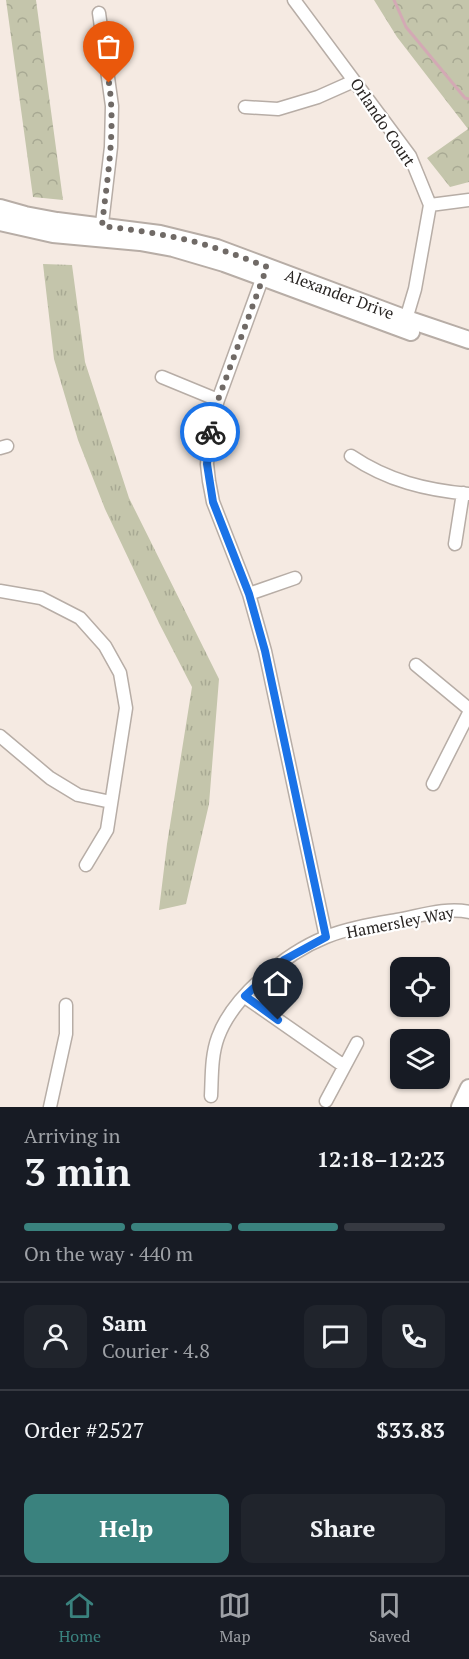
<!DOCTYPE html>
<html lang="en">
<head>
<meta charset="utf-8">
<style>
  :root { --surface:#171b24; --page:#20242c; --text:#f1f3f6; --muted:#9ea1a6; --line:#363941; --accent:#3a827e }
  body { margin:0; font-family:"PT Serif",serif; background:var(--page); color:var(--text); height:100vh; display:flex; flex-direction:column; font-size:22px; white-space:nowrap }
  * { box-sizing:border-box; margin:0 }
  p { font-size:20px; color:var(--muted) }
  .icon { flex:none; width:33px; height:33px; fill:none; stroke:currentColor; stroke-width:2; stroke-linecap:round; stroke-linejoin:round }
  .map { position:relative; height:1107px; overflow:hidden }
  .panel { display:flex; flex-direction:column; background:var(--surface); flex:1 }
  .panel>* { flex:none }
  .tools { position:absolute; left:390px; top:957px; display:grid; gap:12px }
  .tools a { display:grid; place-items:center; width:60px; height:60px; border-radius:12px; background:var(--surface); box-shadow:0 2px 4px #0004; font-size:30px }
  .pin { position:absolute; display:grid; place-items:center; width:51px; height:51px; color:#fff; margin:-62px -26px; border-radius:50% 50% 50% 0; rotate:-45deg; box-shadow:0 0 6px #0007 }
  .pin .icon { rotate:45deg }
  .courier { position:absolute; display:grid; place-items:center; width:60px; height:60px; margin:-30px; border:4px solid #1a73e8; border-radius:50%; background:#fff; color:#222; box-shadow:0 2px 8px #0007 }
  .overview em { font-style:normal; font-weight:700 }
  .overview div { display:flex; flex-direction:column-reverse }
  .overview { display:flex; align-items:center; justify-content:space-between; height:102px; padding:0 24px }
  h1 { font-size:39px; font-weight:700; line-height:45px }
  .bar { display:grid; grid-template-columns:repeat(4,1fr); gap:9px 6px; align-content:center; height:72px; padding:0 24px }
  .bar i { height:8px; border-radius:4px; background:var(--line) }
  .bar .selected { background:var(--accent) }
  .bar p { grid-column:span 4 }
  .line { display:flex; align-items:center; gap:15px; padding:0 24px; border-top:2px solid var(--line) }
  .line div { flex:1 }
  .round { display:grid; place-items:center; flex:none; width:63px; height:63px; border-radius:12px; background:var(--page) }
  .cta { display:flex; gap:12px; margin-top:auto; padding:12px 24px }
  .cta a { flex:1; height:69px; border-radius:12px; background:var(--accent); color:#fff; font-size:24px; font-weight:700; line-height:69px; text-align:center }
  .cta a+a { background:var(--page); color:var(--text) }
  .tab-bar { display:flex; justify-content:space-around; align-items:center; height:84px; border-top:2px solid var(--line); background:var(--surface); font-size:16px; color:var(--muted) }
  .tab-bar a { display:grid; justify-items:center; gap:3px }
  .tab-bar .selected { color:var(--accent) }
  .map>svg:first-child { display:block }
  .grass { fill:url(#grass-tufts) }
  .forest { fill:url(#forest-crowns) }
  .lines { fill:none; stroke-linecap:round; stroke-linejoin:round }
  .stream { stroke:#d3a9b4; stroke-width:3 }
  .street-casing { stroke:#b7ada6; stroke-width:15 }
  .secondary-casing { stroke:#b7ada6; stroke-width:20 }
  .street { stroke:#fff; stroke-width:12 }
  .secondary { stroke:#fff; stroke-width:16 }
  .done { stroke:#706a66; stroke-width:6; stroke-dasharray:0 10.8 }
  .route { stroke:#1a73e8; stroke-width:8 }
  .labels { text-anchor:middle; stroke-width:4.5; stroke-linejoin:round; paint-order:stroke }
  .street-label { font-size:16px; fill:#292523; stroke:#fff }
</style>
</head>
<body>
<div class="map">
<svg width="469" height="1107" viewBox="0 0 469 1107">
  <defs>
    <pattern id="grass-tufts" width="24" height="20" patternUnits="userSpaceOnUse" patternTransform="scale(1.5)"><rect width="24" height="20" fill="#c4c5ab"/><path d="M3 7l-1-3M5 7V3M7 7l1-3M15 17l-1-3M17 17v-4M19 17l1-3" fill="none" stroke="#a8a993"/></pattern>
    <pattern id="forest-crowns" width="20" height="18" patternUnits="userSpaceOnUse" patternTransform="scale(1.5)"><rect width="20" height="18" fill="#c4c5ab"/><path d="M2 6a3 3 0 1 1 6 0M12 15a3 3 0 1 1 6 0" fill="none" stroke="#a8a993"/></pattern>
  </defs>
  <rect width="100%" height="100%" fill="#f5eae2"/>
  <path class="grass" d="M43,264l29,1 13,97 44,136 90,181 -10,125 -23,100 -27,6 8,-66 25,-157 -33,-64 -54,-114 -27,-69 -24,-81z"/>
  <path class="forest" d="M6,0h30l27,200 -30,-3z
    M374,0h95v182l-19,5 -23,-29 41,-29 -71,-92z"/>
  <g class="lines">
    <path class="stream" d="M394,0l12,27 59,71 4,1"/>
    <g class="street-casing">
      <path id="street" d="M294,0l116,156 20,49 -15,84 -11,37
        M99,13l13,93 -1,41 -10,85
        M245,107l33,2 40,-12 36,-16
        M430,205l39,-5
        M265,271l-47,129 -8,25 -3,39 2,17 4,21 36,92 16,57 61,286
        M162,377l56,23
        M0,448l7,-2
        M351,456c37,25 75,34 118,38
        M455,544l8,-51
        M0,591l41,7 39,20 25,28 15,27 6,35 -19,122 -21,35
        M249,594l46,-16
        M416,665l53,44
        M0,736l50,42 28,17 33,7
        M433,784l36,-71
        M245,997l99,69
        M211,1096c1,-19 0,-40 7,-59 15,-41 68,-84 108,-100 22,-9 48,-13 71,-17 23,-4 49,-13 72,-8
        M326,1101l31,-58
        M50,1107l16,-73v-29"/>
    </g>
    <g class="secondary-casing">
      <g id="secondary">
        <path id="s1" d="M0,208l25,7 32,6 103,13 57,14 190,71 62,21"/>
        <path d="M0,222l53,12 87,8 33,6 51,15 187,69"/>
        <path d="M460,1107l9,-19"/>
      </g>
    </g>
    <use href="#street" class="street"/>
    <use href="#secondary" class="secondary"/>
  </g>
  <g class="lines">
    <path class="done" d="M109,83c7,48 -2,95 -7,143 39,5 79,10 116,23 17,5 33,12 49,18l-49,133 -8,32"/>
    <path class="route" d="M210,432l-3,32 6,38 36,92 16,57 61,286 -42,23 -39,36 33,24"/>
  </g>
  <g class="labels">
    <g class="street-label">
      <text transform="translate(383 122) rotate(56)" y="6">Orlando Court</text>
      <text dy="6" stroke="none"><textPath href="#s1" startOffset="352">Alexander Drive</textPath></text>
      <text transform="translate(400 922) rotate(-11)" y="6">Hamersley Way</text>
    </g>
  </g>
</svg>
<div class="tools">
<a><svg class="icon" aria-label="locate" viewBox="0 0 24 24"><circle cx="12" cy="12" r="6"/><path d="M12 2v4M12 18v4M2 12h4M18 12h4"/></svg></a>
<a><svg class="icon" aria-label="layers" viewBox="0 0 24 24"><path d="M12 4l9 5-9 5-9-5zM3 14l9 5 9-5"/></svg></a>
</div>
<div class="pin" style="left:109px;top:83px;background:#ea580c"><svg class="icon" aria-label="bag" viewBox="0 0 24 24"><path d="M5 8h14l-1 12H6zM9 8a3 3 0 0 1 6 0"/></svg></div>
<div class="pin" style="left:278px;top:1020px;background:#1f2937"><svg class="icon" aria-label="home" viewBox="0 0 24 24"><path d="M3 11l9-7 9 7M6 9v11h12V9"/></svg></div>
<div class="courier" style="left:210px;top:432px"><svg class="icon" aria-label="bike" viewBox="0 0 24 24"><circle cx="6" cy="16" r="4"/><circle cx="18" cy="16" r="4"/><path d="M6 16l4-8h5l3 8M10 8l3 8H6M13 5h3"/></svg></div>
</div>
<section class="panel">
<div class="overview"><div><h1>3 min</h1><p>Arriving in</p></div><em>12:18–12:23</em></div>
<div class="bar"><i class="selected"></i><i class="selected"></i><i class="selected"></i><i></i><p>On the way · 440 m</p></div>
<div class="line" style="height:108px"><a class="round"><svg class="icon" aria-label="person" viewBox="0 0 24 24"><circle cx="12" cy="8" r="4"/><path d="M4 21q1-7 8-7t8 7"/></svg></a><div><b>Sam</b><p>Courier · 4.8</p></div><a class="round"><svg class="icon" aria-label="chat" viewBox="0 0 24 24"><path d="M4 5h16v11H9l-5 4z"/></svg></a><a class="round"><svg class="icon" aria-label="phone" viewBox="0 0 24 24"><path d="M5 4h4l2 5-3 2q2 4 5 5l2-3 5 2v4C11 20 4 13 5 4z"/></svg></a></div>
<div class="line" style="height:78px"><div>Order #2527</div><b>$33.83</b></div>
<div class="cta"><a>Help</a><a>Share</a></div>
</section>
<nav class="tab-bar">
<a class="selected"><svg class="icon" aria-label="home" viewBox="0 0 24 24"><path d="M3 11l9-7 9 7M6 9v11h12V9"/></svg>Home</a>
<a><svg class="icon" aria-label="map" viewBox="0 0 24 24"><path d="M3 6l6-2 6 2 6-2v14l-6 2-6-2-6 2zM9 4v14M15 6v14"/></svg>Map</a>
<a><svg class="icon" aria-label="saved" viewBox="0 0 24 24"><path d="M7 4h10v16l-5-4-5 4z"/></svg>Saved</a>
</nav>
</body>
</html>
